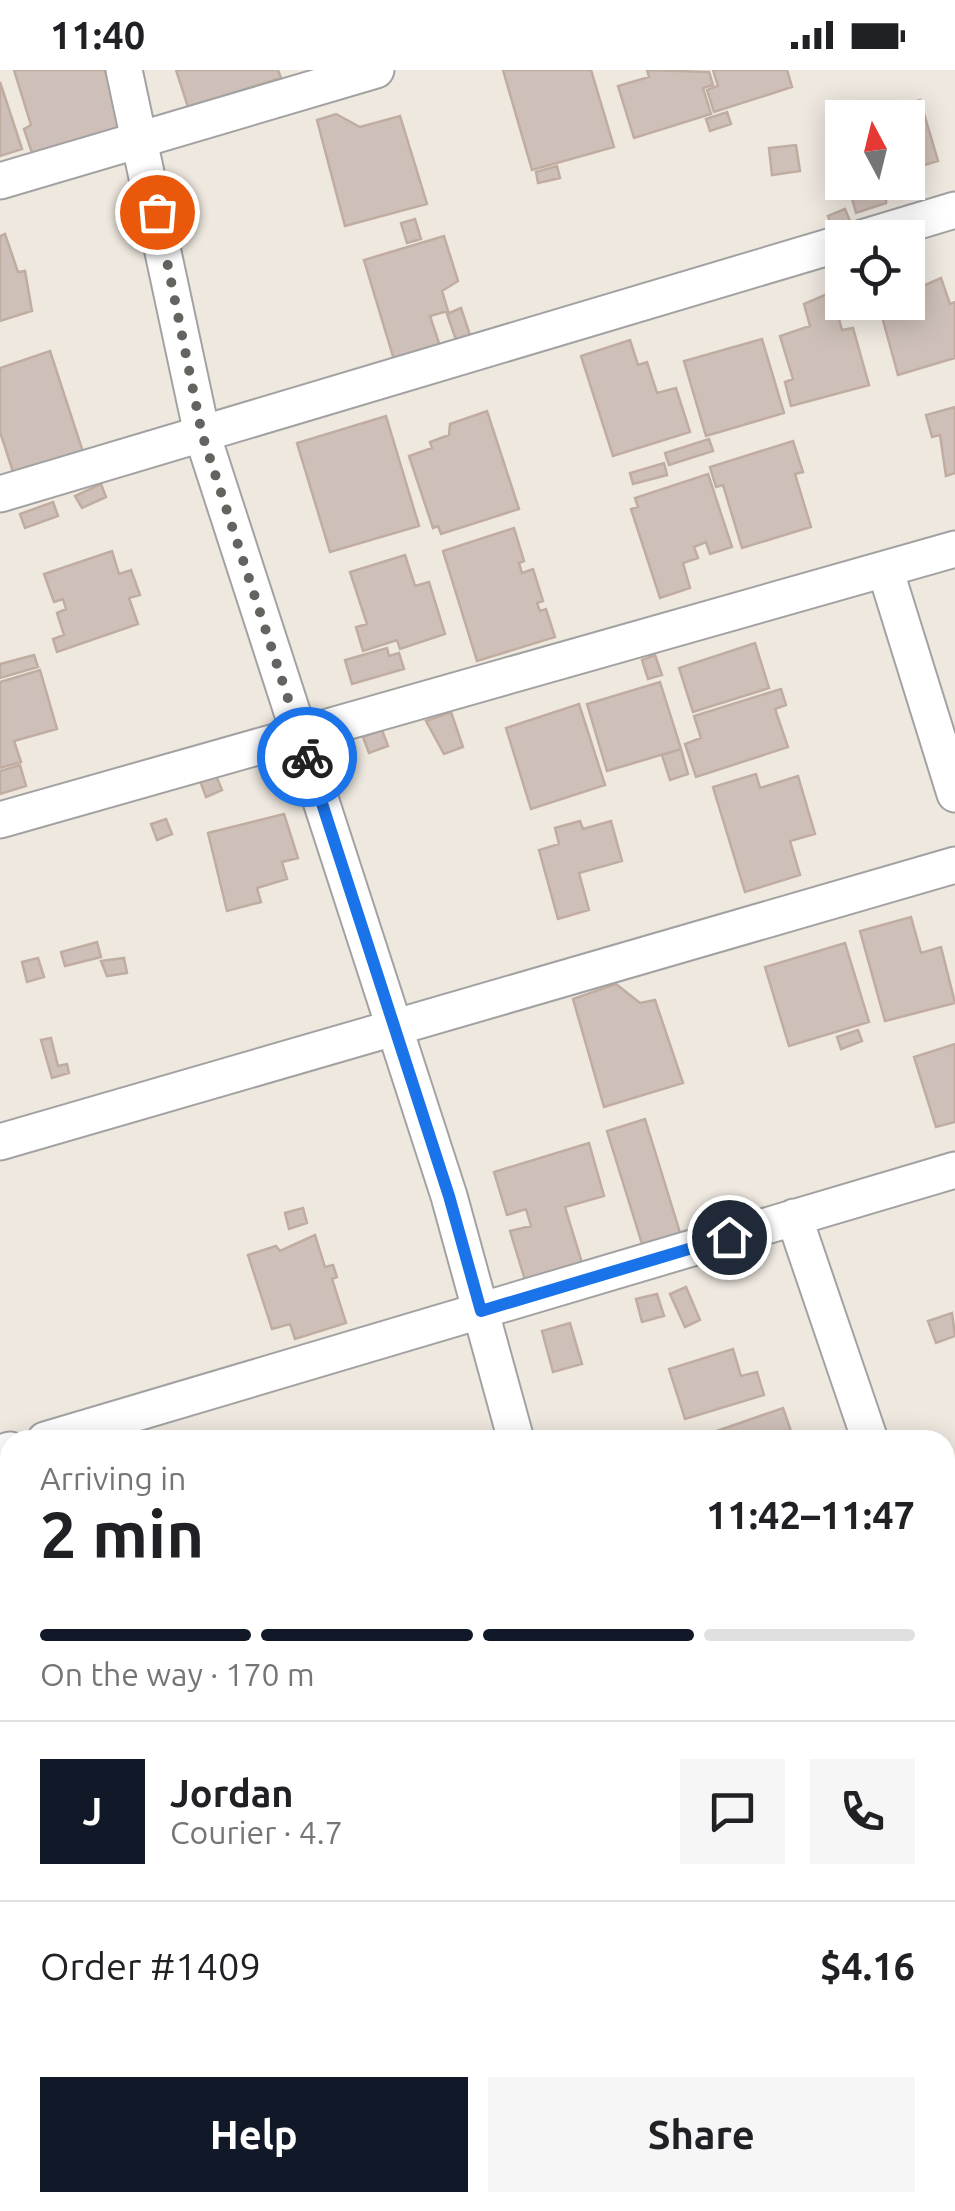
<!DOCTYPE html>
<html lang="en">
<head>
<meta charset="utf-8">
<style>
  :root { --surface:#fff; --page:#f6f6f6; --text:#202124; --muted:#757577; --line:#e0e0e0; --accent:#111827 }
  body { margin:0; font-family:Ubuntu,sans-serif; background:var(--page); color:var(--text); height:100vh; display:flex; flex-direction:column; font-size:38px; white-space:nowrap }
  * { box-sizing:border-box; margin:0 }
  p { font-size:32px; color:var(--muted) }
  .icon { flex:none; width:55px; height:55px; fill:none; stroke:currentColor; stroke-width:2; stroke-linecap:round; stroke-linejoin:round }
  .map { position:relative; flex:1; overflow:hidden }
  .panel { position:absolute; left:0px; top:1360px; width:955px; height:782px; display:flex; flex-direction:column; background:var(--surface); border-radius:30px 30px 0 0; box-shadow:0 5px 25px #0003 }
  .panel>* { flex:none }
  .needle { width:65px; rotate:353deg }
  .tools { position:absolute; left:825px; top:30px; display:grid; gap:20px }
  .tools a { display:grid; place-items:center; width:100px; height:100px; border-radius:0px; background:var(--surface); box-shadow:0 5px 25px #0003; font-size:50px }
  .pin { position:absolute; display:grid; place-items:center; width:85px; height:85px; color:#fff; margin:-42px; border:5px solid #fff; border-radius:50%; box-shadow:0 2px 10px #0007 }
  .courier { position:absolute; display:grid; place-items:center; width:100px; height:100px; margin:-50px; border:8px solid #1a73e8; border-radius:50%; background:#fff; color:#222; box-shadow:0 2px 12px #0007 }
  .summary em { font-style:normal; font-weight:600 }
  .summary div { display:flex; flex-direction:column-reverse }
  .summary { display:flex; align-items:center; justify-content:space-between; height:170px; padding:0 40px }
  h1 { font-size:65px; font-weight:600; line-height:75px }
  .bar { display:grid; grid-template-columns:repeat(4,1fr); gap:15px 10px; align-content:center; height:120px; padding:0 40px }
  .bar i { height:12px; border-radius:8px; background:var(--line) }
  .bar .active { background:var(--accent) }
  .bar p { grid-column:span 4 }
  .line { display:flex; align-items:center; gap:25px; padding:0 40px; border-top:2px solid var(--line) }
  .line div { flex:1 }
  .round { display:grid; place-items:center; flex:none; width:105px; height:105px; border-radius:0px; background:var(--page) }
  .cta { display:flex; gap:20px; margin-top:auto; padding:20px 40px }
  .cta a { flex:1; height:115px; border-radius:0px; background:var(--accent); color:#fff; font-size:40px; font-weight:600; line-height:115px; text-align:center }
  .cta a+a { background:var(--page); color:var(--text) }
  .status { display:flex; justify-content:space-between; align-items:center; height:70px; padding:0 50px; background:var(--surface); direction:ltr }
  .status svg { height:28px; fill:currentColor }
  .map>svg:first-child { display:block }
  .building { fill:#cec0b8; stroke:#c0aca0; stroke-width:2.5 }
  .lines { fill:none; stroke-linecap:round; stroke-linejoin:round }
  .minor-casing { stroke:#a2a2a2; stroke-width:39 }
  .tertiary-casing { stroke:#a2a2a2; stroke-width:49 }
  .minor { stroke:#fff; stroke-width:35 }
  .tertiary { stroke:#fff; stroke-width:45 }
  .done { stroke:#656360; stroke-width:10; stroke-dasharray:0 18 }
  .route { stroke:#1a73e8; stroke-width:12 }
</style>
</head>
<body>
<div class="status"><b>11:40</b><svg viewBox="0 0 49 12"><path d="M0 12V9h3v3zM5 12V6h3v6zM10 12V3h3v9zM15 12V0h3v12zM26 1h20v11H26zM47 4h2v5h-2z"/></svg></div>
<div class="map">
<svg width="955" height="2141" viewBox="0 0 955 2141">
  <rect width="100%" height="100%" fill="#eee8df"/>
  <path class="building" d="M14,0h91l18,58 -90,28 -9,-27 7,-4z
    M176,0h102l3,8 -93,29z
    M503,0h88l23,77 -82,23z
    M647,0l62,2 4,13 -10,3 8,26 -77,24 -16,-52 31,-9z
    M713,0h74l5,17 -78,25 -7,-22 11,-4z
    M0,12l22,67 -22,7z
    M920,30l18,61 -30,9v-52h-48z
    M727,42l4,12 -21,7 -4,-12z
    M336,44l24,13 40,-11 27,88 -82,22 -28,-106z
    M796,75l4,26 -28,4 -3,-27z
    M557,96l3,12 -22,5 -2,-11z
    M878,112h9l-1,21 -30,10 -6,-22z
    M845,139l7,17 -18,7 -6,-17z
    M415,149l6,20 -14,4 -6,-20z
    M5,164l13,38 7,-1 7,40 -32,10v-85z
    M444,166l14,45 -16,10 6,20 -18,5 11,33 -46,14 -31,-103z
    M915,193l8,23 18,-8 9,26 5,-2v56l-57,17 -20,-73h30v-36z
    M832,222l10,38 11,-2 16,57 -78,21 -6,-24 8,-3 -13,-43 30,-10 -6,-22z
    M461,238l9,27 -14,5 -9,-26z
    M762,269l22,74 -78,23 -22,-75z
    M630,270l8,25 9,-3 10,31 19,-5 14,44 -77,24 -32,-100z
    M50,281l33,101 -69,23 -14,-43v-64z
    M955,337v66l-9,3 -6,-41 -8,2 -6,-22z
    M487,341l32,98 -78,25 -3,-8 -5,2 -24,-72 23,-8 -2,-6 19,-7 1,-11z
    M386,346l33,110 -89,26 -33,-109z
    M709,369l4,12 -44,14 -4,-12z
    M793,371l10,31 -8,2 16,53 -69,21 -19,-63 -7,2 -6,-20z
    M664,393l3,12 -34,9 -3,-11z
    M708,404l24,73 -22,7 -4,-12 -12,5 4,11 -15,5 7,25 -30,10 -29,-89 7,-2 -3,-9z
    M101,414l5,13 -24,11 -7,-12z
    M53,432l5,14 -33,12 -5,-14z
    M514,458l10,33 -5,2 3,10 11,-4 10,32 -6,2 3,8 6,-2 9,28 -78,24 -34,-110z
    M112,481l7,23 12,-4 9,25 -11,3 9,26 -81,28 -4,-13 11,-4 -7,-22 9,-4 -3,-10 -9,3 -10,-28z
    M405,485l10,31 14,-4 16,52 -45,15 -3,-9 -34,11 -7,-24 11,-3 -17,-52z
    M755,573l14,45 -76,24 -14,-44z
    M387,578l2,8 10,-3 5,16 -52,15 -7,-24z
    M34,585l4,12 -38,11v-14z
    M655,585l7,20 -14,4 -6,-19z
    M40,600l17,59 -43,12 7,21 -21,6v-86z
    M660,612l21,67 -74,22 -20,-67z
    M781,619l5,16 -11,4 13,38 -92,30 -11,-33 16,-6 -7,-22z
    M579,634l26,81 -74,24 -25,-81z
    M451,642l12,35 -19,7 -18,-33z
    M382,660l6,16 -19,7 -6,-16z
    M681,679l7,25 -18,6 -8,-25z
    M20,695l6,21 -26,8v-23z
    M214,701l8,19 -16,7 -7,-19z
    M756,704l4,14 38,-12 17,58 -25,7 10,34 -55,17 -32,-105z
    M284,744l14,44 -16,4 5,17 -30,9 4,14 -34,9 -19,-78z
    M166,749l6,15 -15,6 -6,-16z
    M580,751l3,8 28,-8 11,40 -43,12 10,37 -31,9 -19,-69 20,-6 -4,-16z
    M911,847l10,36 20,-6 14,56 -70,18 -25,-90z
    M97,872l4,15 -36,9 -4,-14z
    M845,873l24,79 -80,24 -24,-79z
    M38,888l6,19 -17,5 -5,-20z
    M124,888l3,15 -20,3 -6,-15z
    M616,914l24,19 15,-3 28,83 -79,24 -31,-108z
    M858,960l4,11 -21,8 -4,-12z
    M51,968l7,28 9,-2 2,9 -17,5 -11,-38z
    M955,974v78l-19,5 -22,-70z
    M645,1049l36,117 -38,11 -36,-116z
    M589,1073l15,53 -39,11 17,56 -57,17 -15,-49 21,-5 -5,-17 -19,6 -13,-43z
    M303,1138l4,15 -18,6 -4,-16z
    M315,1165l10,32 8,-2 4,12 -5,2 14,44 -51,16 -5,-15 -18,5 -24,-74 28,-9 4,5z
    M686,1217l14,33 -15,7 -15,-33z
    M657,1224l7,22 -22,6 -6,-23z
    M952,1243l3,23 -19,7 -8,-22z
    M570,1253l12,41 -29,8 -11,-41z
    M733,1279l8,27 16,-4 7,23 -79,24 -16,-50z
    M783,1338l11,32h-103z
    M8,1563l2,96 -10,8v-101z
    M950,1605l5,19v93l-10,3v-114z
    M955,2065v69l-22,7h-161l-3,-9h176v-64z
    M505,2132h110l3,9h-111z"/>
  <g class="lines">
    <g class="minor-casing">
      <path id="minor" d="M124,0l78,364 247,762 67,244
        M0,111l376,-111
        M862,168l93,-28
        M0,424l842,-251
        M885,499l70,225
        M0,750l955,-271
        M0,1072l955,-277
        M794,1147l76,223
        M45,1370l910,-270
        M0,1383l10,-3
        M945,1425l10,-3
        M0,1706l10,-3
        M945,1865l10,-3"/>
    </g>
    <g class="tertiary-casing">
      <path id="tertiary" d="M0,2083l10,-3
        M396,2132l2,9"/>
    </g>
    <use href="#minor" class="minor"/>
    <use href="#tertiary" class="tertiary"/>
  </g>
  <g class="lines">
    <path class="done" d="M157,142l45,222 105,323"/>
    <path class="route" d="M307,687l142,439 32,115 248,-74"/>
  </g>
</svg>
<div class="tools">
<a><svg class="needle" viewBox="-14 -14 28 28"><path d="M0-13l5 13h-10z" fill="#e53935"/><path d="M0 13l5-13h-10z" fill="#757577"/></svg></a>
<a><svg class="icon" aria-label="locate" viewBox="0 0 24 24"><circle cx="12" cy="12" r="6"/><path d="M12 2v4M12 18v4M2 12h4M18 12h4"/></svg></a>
</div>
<div class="pin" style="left:157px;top:142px;background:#ea580c"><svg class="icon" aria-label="bag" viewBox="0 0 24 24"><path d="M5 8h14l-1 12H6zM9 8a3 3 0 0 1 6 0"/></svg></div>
<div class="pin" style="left:729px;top:1167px;background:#1f2937"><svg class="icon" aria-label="home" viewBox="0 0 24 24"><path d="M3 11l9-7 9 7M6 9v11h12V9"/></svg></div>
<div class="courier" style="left:307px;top:687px"><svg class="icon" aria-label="bike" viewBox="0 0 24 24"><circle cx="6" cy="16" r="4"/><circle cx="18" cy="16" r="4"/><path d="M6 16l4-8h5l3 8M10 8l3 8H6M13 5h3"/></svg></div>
<section class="panel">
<div class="summary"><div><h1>2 min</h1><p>Arriving in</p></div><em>11:42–11:47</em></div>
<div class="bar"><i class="active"></i><i class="active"></i><i class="active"></i><i></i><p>On the way · 170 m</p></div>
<div class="line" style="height:180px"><b class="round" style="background:var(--accent);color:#fff">J</b><div><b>Jordan</b><p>Courier · 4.7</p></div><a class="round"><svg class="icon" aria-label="chat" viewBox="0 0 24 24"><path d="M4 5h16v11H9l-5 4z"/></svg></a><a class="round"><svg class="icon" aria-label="phone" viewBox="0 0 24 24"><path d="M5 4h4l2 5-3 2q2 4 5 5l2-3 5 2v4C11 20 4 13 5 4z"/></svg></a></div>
<div class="line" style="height:130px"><div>Order #1409</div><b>$4.16</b></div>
<div class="cta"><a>Help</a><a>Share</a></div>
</section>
</div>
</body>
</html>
